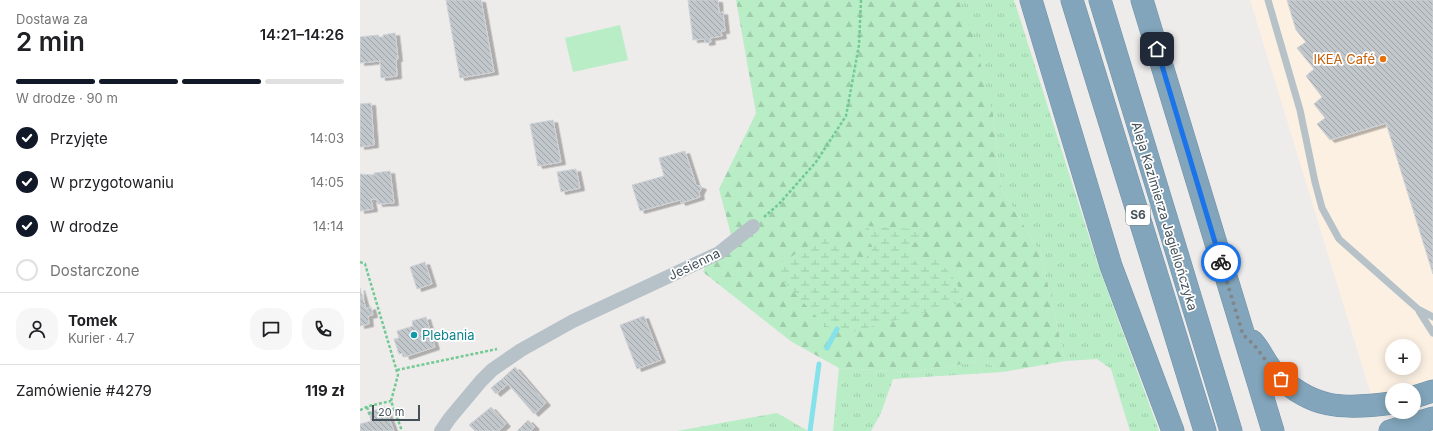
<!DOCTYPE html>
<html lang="pl">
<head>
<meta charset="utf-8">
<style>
  :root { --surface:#fff; --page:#f6f6f6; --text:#202124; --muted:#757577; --line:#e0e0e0; --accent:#111827 }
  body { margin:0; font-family:Inter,sans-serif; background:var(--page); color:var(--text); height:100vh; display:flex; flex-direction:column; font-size:15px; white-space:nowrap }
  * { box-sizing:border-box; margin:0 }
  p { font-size:13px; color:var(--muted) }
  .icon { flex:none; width:22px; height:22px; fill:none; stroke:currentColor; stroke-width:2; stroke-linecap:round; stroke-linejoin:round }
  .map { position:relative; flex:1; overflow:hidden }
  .sheet { display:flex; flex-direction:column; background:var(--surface); width:360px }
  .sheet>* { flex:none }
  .buttons { position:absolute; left:1025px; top:339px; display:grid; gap:8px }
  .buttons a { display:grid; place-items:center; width:36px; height:36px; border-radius:50%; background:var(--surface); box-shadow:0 2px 10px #0003; font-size:20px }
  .scale { position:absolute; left:12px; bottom:10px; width:48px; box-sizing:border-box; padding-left:4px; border:2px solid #445158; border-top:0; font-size:11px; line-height:14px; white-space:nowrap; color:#445158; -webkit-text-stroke:3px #fff; paint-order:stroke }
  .pin { position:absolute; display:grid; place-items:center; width:34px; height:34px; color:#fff; margin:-17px; border-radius:8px; box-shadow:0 2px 6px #0006 }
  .courier { position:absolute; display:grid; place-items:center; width:40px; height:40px; margin:-20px; border:3px solid #1a73e8; border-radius:50%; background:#fff; color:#222; box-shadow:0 1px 5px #0007 }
  .overview em { font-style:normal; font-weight:600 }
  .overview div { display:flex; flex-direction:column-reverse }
  .overview { display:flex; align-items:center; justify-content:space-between; height:68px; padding:0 16px }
  h1 { font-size:26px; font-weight:600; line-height:30px }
  .bar { display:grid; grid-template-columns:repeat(4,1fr); gap:6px 4px; align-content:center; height:48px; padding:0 16px }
  .bar i { height:5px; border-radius:3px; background:var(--line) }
  .bar .selected { background:var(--accent) }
  .bar p { grid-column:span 4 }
  .line { display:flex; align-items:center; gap:10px; padding:0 16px; border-top:1px solid var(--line) }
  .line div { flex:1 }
  .round { display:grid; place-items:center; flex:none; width:42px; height:42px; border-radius:16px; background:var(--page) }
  ol { padding:0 16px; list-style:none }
  li { display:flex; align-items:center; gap:12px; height:44px }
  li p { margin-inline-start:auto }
  li .icon { padding:4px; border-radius:50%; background:var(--accent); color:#fff; stroke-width:4 }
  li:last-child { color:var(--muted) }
  li i { width:22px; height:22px; border:2px solid var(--line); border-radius:50% }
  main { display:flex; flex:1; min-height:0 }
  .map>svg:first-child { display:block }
  .commercial { fill:#fbf0e2; fill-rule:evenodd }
  .grass { fill:url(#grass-tufts) }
  .forest { fill:url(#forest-firs) }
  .wetland { fill:url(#wetland-marsh) }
  .green { fill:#b8edc6 }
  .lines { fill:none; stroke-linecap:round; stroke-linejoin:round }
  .stream { stroke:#85e2ea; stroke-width:5 }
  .building { fill:url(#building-back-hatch); stroke:#cfd2d7; filter:url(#shadow) }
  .highway-casing { stroke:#6e90a6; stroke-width:23 }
  .path { stroke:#71ca93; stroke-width:2.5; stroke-dasharray:3 2; stroke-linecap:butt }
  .lane { stroke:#b6c2c8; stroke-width:7 }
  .street { stroke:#b6c2c8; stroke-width:14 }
  .highway { stroke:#82a5bb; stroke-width:22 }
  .done { stroke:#80878b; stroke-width:4; stroke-dasharray:0 7.2 }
  .route { stroke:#1a73e8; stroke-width:5 }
  .food-dot { fill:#e8710a; stroke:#fff; stroke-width:1.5 }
  .culture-dot { fill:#0f9aa8; stroke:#fff; stroke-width:1.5 }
  .labels { text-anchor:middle; stroke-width:3.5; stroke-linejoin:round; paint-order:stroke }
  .shield { fill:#fff; stroke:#7c858a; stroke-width:1 }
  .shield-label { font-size:12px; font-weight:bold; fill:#445158 }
  .food-label { font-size:13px; fill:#c56008; stroke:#fff; text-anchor:end }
  .street-label { font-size:13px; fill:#445158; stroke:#fff }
  .culture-label { font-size:13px; fill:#0d838f; stroke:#fff; text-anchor:start }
</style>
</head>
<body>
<main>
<section class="sheet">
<div class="overview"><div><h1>2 min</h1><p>Dostawa za</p></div><em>14:21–14:26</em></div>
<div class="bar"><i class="selected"></i><i class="selected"></i><i class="selected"></i><i></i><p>W drodze · 90 m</p></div>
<ol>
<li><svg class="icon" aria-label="check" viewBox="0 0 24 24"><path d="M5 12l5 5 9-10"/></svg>Przyjęte<p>14:03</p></li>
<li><svg class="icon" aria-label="check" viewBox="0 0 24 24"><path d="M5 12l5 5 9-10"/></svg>W przygotowaniu<p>14:05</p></li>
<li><svg class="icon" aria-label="check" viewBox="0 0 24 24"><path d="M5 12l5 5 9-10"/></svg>W drodze<p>14:14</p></li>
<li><i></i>Dostarczone</li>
</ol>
<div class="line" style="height:72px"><a class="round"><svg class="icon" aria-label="person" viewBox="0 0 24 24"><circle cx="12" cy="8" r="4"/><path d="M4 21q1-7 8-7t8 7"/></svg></a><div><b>Tomek</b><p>Kurier · 4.7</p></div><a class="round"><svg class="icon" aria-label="chat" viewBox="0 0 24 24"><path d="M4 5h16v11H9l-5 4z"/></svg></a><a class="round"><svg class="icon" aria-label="phone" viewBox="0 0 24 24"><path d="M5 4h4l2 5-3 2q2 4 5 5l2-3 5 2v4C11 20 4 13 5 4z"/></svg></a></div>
<div class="line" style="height:52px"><div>Zamówienie #4279</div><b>119 zł</b></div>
</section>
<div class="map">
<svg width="1073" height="431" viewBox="0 0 1073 431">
  <defs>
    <pattern id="grass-tufts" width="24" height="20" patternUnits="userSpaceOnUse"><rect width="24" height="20" fill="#b8edc6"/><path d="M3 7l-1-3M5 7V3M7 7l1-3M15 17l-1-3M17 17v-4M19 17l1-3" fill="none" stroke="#9fcdac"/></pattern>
    <pattern id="forest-firs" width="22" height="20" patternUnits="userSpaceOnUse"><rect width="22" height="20" fill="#b8edc6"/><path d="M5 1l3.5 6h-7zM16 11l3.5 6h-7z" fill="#9fcdac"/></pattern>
    <pattern id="wetland-marsh" width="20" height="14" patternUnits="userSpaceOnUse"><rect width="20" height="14" fill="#b8edc6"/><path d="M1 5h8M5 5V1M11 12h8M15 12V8" fill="none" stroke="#9fcdac"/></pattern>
    <pattern id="building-back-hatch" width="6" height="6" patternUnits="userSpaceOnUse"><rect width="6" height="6" fill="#c2c7cb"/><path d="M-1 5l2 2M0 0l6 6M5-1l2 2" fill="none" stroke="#9fa4a8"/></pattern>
    <filter id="shadow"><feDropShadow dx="4.5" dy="2.5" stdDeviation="0" flood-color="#0004"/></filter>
  </defs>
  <rect width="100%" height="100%" fill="#eeebeb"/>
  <path class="commercial" d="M890,0h183v380l-4,4 -25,6h-12v3l-20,5zM1032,346h22v22h-22z"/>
  <path class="grass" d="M598,0h56l84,265 61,166h-29l-19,-62 -14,-10 -32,2 -24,-107 -40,-66 -8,-74z
    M624,361l19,11 -110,7 -12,34 -10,18h-38l6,-63 69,4z
    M417,413l31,18h-131z"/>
  <path class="forest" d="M376,0h222l16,38 19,76 8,74 40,66 24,107 -62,11 -19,-11 -76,11 -69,-4 -47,-26 -89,-70 4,-10 28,-12 -16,-61 37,-76z"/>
  <path class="wetland" d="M506,226l60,4 -18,20 9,15 19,-5c14,12 24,23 27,42l-111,30 -26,-5 -49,-53 4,-11 39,-24 9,-1 35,23 9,-13 -8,-14z"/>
  <path class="green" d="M260,25l8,35 -55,12 -8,-34z"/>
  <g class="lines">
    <path class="stream" d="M467,348l10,-19
      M450,431l9,-67"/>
  </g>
  <path class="building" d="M86,0h35l13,72 -34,6z
    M328,0h30l1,13 4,-1 2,19h-4l1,5 -12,2 1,4 -6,1v-4l-12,1z
    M927,0h146v274l-47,-151 -56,17 -13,-16 8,-6 -11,-14 8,-7 -16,-21 8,-7 -17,-21 9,-6 -10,-12z
    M35,33l3,26h-2l1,17 -16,2 -1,-17 -20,2v-26l18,-2 1,2h4v-2z
    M11,103l3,42 -14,2v-43z
    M193,120l8,42 -23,4 -8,-42z
    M325,151l11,34 6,2 -3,6 1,4 -19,6 -1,-3 -40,11 -8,-26 32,-9 -5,-18z
    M216,169l4,19 -19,4 -4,-20z
    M30,171l4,32 -16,1 -1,-5h-6l2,10 -13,2v-37l14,1v-2z
    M65,262l7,22 -15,5 -7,-22z
    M0,288l6,21 5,-2 2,8 -5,1 1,8 -9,2z
    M284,316l17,44 -24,9 -17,-44z
    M66,317l9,30 -30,10 -1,-4 -5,1 -5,-15 5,-1 -2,-7 16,-5 -1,-5z
    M155,367l31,36 -12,11 -31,-36z
    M143,378l5,6 -12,10 -5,-6z
    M25,407l9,24h-34v-7l11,-3 -2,-9z
    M131,407l15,17 -8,7h-23l-6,-6z
    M168,420l7,7 -5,4h-13z"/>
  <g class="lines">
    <g class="highway-casing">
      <path id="highway" d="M671,0l80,266 62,165
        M712,0l133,431
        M740,0l131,431
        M782,0l131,431
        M892,341c9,9 13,22 21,30 37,38 69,39 119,32
        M1054,397l19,-6
        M1030,431l43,-13"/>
    </g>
    <path class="path" d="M404,217l15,-13 37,-42 30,-46 13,-71 2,-45
      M0,262l5,2 33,111 -7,26 11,30
      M37,370l100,-21
      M7,407l3,9
      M0,410l9,-4 22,-5"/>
    <path class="lane" d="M908,0l32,110 15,72 7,26 17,31 79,70 15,8
      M1059,311l14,22"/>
    <path class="street" d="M81,431l9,-13 31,-37 11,-11 29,-20 52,-29 146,-68 34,-27"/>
    <use href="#highway" class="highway"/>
  </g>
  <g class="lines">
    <path class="done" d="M861,262l22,73c16,12 24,30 38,44"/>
    <path class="route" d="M797,49l64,213"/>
  </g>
  <circle class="food-dot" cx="1023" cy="59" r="4"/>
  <circle class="culture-dot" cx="54" cy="335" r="4"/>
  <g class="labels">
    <rect class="shield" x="766" y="205" width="24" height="20" rx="3"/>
    <g class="shield-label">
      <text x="778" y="219">S6</text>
    </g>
    <g class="food-label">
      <text x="1015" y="64">IKEA Café</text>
    </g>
    <g class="street-label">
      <text transform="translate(805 216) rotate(73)" y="5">Aleja Kazimierza Jagiellończyka</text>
      <text transform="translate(334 264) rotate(-26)" y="5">Jesienna</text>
    </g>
    <g class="culture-label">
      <text x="62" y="340">Plebania</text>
    </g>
  </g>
</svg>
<div class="buttons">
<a>+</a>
<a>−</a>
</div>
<div class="scale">20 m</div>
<div class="pin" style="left:921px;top:379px;background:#ea580c"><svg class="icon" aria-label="bag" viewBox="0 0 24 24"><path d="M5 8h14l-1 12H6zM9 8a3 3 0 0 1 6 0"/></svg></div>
<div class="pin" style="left:797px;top:49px;background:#1f2937"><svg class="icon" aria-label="home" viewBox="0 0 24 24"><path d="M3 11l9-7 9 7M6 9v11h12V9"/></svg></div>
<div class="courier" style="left:861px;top:262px"><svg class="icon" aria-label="bike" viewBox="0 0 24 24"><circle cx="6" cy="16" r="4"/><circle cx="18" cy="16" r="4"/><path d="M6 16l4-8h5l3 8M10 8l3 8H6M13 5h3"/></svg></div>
</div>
</main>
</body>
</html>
